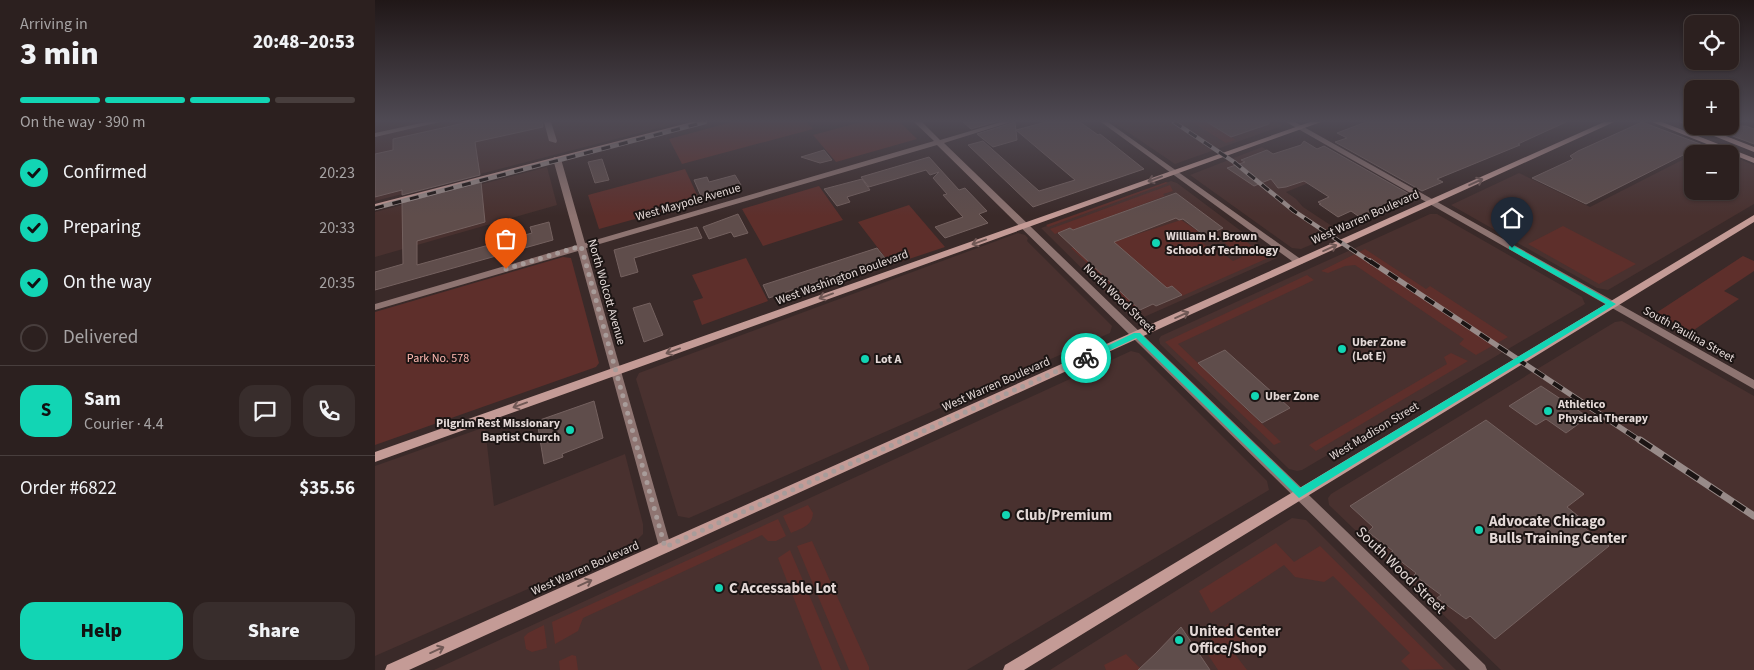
<!DOCTYPE html>
<html lang="en">
<head>
<meta charset="utf-8">
<style>
  :root { --surface:#2c201f; --page:#382d2c; --text:#f1f3f6; --muted:#a6a3a4; --line:#483e3d; --accent:#12d5b4 }
  body { margin:0; font-family:"Source Sans 3",sans-serif; background:var(--page); color:var(--text); height:100vh; display:flex; flex-direction:column; font-size:19px; white-space:nowrap }
  * { box-sizing:border-box; margin:0 }
  p { font-size:16px; color:var(--muted) }
  .icon { flex:none; width:28px; height:28px; fill:none; stroke:currentColor; stroke-width:2; stroke-linecap:round; stroke-linejoin:round }
  .map { position:relative; flex:1; overflow:hidden }
  .sheet { display:flex; flex-direction:column; background:var(--surface); width:375px }
  .sheet>* { flex:none }
  .tools { position:absolute; left:1309px; top:15px; display:grid; gap:10px }
  .tools a { display:grid; place-items:center; width:55px; height:55px; border-radius:10px; background:var(--surface); box-shadow:0 1px 4px #0004,0 0 0 1px var(--line); font-size:25px }
  .pin { position:absolute; display:grid; place-items:center; width:42px; height:42px; color:#fff; margin:-51px -21px; border-radius:50% 50% 50% 0; rotate:-45deg; box-shadow:0 0 5px #0007 }
  .pin .icon { rotate:45deg }
  .courier { position:absolute; display:grid; place-items:center; width:50px; height:50px; margin:-25px; border:4px solid #12d5b4; border-radius:50%; background:#fff; color:#222; box-shadow:0 1px 6px #0007 }
  .summary em { font-style:normal; font-weight:800 }
  .summary div { display:flex; flex-direction:column-reverse }
  .summary { display:flex; align-items:center; justify-content:space-between; height:85px; padding:0 20px }
  h1 { font-size:32px; font-weight:800; line-height:38px }
  .bar { display:grid; grid-template-columns:repeat(4,1fr); gap:8px 5px; align-content:center; height:60px; padding:0 20px }
  .bar i { height:6px; border-radius:4px; background:var(--line) }
  .bar .on { background:var(--accent) }
  .bar p { grid-column:span 4 }
  .line { display:flex; align-items:center; gap:12px; padding:0 20px; border-top:1px solid var(--line) }
  .line div { flex:1 }
  .round { display:grid; place-items:center; flex:none; width:52px; height:52px; border-radius:15px; background:var(--page) }
  ol { padding:0 20px; list-style:none }
  li { display:flex; align-items:center; gap:15px; height:55px }
  li p { margin-inline-start:auto }
  li .icon { padding:5px; border-radius:50%; background:var(--accent); color:#111; stroke-width:4 }
  li:last-child { color:var(--muted) }
  li i { width:28px; height:28px; border:2px solid var(--line); border-radius:50% }
  .button { display:flex; gap:10px; margin-top:auto; padding:10px 20px }
  .button a { flex:1; height:58px; border-radius:15px; background:var(--accent); color:#111; font-size:20px; font-weight:800; line-height:58px; text-align:center }
  .button a+a { background:var(--page); color:var(--text) }
  main { display:flex; flex:1; min-height:0 }
  .map>svg:first-child { display:block }
  .built { fill:#49312f }
  .green { fill:#5e2f2b }
  .building { fill:#5f4d4b; stroke:#74615f }
  .lines { fill:none; stroke-linecap:round; stroke-linejoin:round }
  .street { fill:#8e7471; fill-rule:evenodd }
  .secondary { fill:#c49b96; fill-rule:evenodd }
  .rail-far2-casing { stroke:#988b89; stroke-width:4.5 }
  .rail-far1-casing { stroke:#988b89; stroke-width:5.5 }
  .rail-casing { stroke:#988b89; stroke-width:7 }
  .rail-far2 { stroke:#1c1514; stroke-width:3; stroke-dasharray:9; stroke-linecap:butt }
  .rail-far1 { stroke:#1c1514; stroke-width:4; stroke-dasharray:11; stroke-linecap:butt }
  .rail { stroke:#1c1514; stroke-width:5; stroke-dasharray:14; stroke-linecap:butt }
  .oneway { stroke:#705855 }
  .route { fill:#12d5b4 }
  .done { stroke:#a89c9a; stroke-width:5; stroke-dasharray:0 9 }
  .poi-dot { fill:#12d5b4; stroke:#1c1514; stroke-width:2 }
  .labels { text-anchor:middle; stroke-width:4; stroke-linejoin:round; paint-order:stroke }
  .street-label { font-size:12px; fill:#e4d9d7; stroke:#1c1514 }
  .poi-label { font-size:12px; font-weight:bold; fill:#e4d9d7; stroke:#1c1514; text-anchor:start }
  .park-label { font-size:12px; fill:#ffb9b1; stroke:#1c1514 }
  .near-poi-label { font-size:15px; font-weight:bold; fill:#e4d9d7; stroke:#1c1514; text-anchor:start }
  .near-street-label { font-size:15px; fill:#e4d9d7; stroke:#1c1514 }
</style>
</head>
<body>
<main>
<section class="sheet">
<div class="summary"><div><h1>3 min</h1><p>Arriving in</p></div><em>20:48–20:53</em></div>
<div class="bar"><i class="on"></i><i class="on"></i><i class="on"></i><i></i><p>On the way · 390 m</p></div>
<ol>
<li><svg class="icon" aria-label="check" viewBox="0 0 24 24"><path d="M5 12l5 5 9-10"/></svg>Confirmed<p>20:23</p></li>
<li><svg class="icon" aria-label="check" viewBox="0 0 24 24"><path d="M5 12l5 5 9-10"/></svg>Preparing<p>20:33</p></li>
<li><svg class="icon" aria-label="check" viewBox="0 0 24 24"><path d="M5 12l5 5 9-10"/></svg>On the way<p>20:35</p></li>
<li><i></i>Delivered</li>
</ol>
<div class="line" style="height:90px"><b class="round" style="background:var(--accent);color:#111">S</b><div><b>Sam</b><p>Courier · 4.4</p></div><a class="round"><svg class="icon" aria-label="chat" viewBox="0 0 24 24"><path d="M4 5h16v11H9l-5 4z"/></svg></a><a class="round"><svg class="icon" aria-label="phone" viewBox="0 0 24 24"><path d="M5 4h4l2 5-3 2q2 4 5 5l2-3 5 2v4C11 20 4 13 5 4z"/></svg></a></div>
<div class="line" style="height:65px"><div>Order #6822</div><b>$35.56</b></div>
<div class="button"><a>Help</a><a>Share</a></div>
</section>
<div class="map">
<svg width="1379" height="670" viewBox="0 0 1379 670">
  <rect width="100%" height="100%" fill="#3a2a29"/>
  <path class="built" d="M0,122h307l-307,79z
    M738,122h164l5,4 -107,38z
    M887,147l54,33 -30,12 10,7 7,8 38,25 -40,17 -9,-1 -102,-73z
    M1317,155l1,36h37v-36l24,10v39l-146,86 -11,-2 -146,-83 68,-32 71,34z
    M172,167l10,38 -182,52v-45z
    M796,181l6,2 100,75 -142,63 -94,-93z
    M1055,214h7l145,83 3,7 -283,166 -5,1 -8,-2 -129,-125 -1,-5 2,-3z
    M643,233l7,2 3,3 -1,3 85,85 -2,7 -421,185 -11,-2 -42,-137 3,-6z
    M1247,321l132,75v274h-253l-172,-165 -1,-7 3,-4 284,-172z
    M756,351l8,2 128,128 2,9 -302,180h-533z
    M110,427l9,79 131,-52 18,70v10l-8,8 -260,114v-190z
    M917,518l14,2 150,150h-406z"/>
  <path class="green" d="M357,122h74l7,7 -131,35 -13,-25z
    M486,122h39l17,17 -81,23 -23,-27z
    M817,122h30l-9,3 23,15 -10,3z
    M310,169l15,32 -101,28 -11,-34z
    M791,182l2,1 -120,44 -2,-2z
    M795,185l3,6 -10,3 2,2 -92,34 -3,-2 -15,6 -5,-5z
    M444,186l24,34 -80,26 -21,-37z
    M534,205l36,42 -54,18 -33,-43z
    M806,220l24,16 -7,3 22,18 5,-2 8,6 9,-4 -18,-15 15,-6 29,22 -86,38 -10,-9 -5,1 -40,-35 -5,2 -12,-12z
    M1188,226l73,38 -37,20 -71,-40z
    M699,247l66,63 -3,1 -66,-63z
    M990,249l61,40 4,-3 78,51 -32,18 -17,-11 5,-5 -109,-74 -10,1 -17,7 -7,-2z
    M1368,256l11,5v10l-30,20 15,8 -48,33 -35,-19z
    M188,257l8,1 28,105 -3,4 -221,78v-133z
    M371,258l22,43 -66,24 -9,-24 10,-3 -11,-23z
    M932,275l7,5 -136,64 103,98 -7,3 -109,-103z
    M1076,353l17,8 -152,90 -7,-6 138,-81 -3,-7z
    M433,505l5,8c-1,13 -11,15 -22,20l-8,-17z
    M403,519l8,17 -10,5h-8l-6,-6 -179,83 -5,13 -23,13 -3,-22z
    M437,541l57,126v3h-20l-52,-124z
    M901,543l18,19 26,-16 124,123 -34,1 -9,-9 9,-8 -77,-77 -9,6 -29,-5 -11,-12 -73,48 -12,-22z
    M415,550l51,120h-19l-44,-112z
    M854,623l15,19 1,4 -11,7 13,17h-29l-15,-23z
    M169,625l3,23 -15,4 -6,-3 -2,-12 4,-4z
    M751,654l14,14 -2,2h-32l-2,-5z
    M197,655l4,1 2,14h-18l-1,-9z"/>
  <path class="building" d="M94,122h73l1,5 -68,15 5,33 -78,20v-5l-27,7v-43l18,-4v-11z
    M588,122h32l-24,7z
    M640,122l2,18 -24,7 -16,-13z
    M671,122h34l18,13 2,-1 44,35 -111,38 -65,-62 15,-4 56,50 36,-11 -59,-50z
    M832,122h62v2l-38,13z
    M991,122h200l-48,22 2,1 -83,34 6,3 -21,9 -87,-49 12,-4 -10,-5z
    M1267,122l61,23 -117,59 -54,-26 41,-19 -3,-3 8,-5z
    M1331,126h40l8,3v15z
    M929,141l13,8 7,-3 87,49 -50,23 -10,-7 -13,6 -19,-13h2l-3,-2 11,-5 -25,-16 -18,6 -8,1 -7,-9 -17,7 -27,-18 18,-6 -4,-2 26,-10 6,4 28,-9z
    M449,150l8,10 -12,3 -19,-6z
    M554,157l30,33 6,-2 22,23 -8,3 9,9 -43,15 -10,-11 28,-10 -20,-22 4,-1 -14,-16 6,-6 -9,3 -4,-5 -57,17 -8,-10z
    M227,159l7,21 -14,3 -7,-21z
    M360,175l6,10 -35,11h-5l-7,-16 13,-3 2,5z
    M487,179l8,11 -23,7 3,5 -13,4 -13,-17z
    M106,182l4,40 -68,19v24l115,-32 -2,-6 19,-5 4,18 -178,50v-18l28,-8 -1,-61z
    M801,193l47,35 -18,8 -22,-17 -4,1 -3,-2 -62,24 53,46 5,-2 10,9 -26,11 -3,-2 -13,6 -82,-77 12,-5 3,2z
    M363,214l10,19 -14,4 -3,-5 -22,7 -6,-12z
    M322,227l5,11 -68,20 4,14 -17,5 -7,-27z
    M502,248l8,10 -116,40 -6,-13z
    M275,303l13,32 -19,7 -11,-34z
    M850,350l39,35 26,23 -28,15 -64,-60z
    M1166,386l47,31 -22,16 -20,-14 -10,6 -27,-19z
    M219,401l9,37 -41,16 1,3 -19,7 -7,-43z
    M1111,420l98,74 -17,13 21,17 -5,3 26,19 -114,93 -25,-23 -4,3 -29,-21 4,-3 -27,-20 2,-2 -26,-20 3,-2 -25,-19 5,-5 -23,-21z
    M806,627l29,43h-72l18,-17z"/>
  <g class="lines">
    <path class="street" d="M51,122h14l-65,15v-4z
      M169,122h7l6,19 -1,2 -7,-2z
      M539,122h8l18,18 61,-18h10l-67,21 541,522 2,5h-17l-533,-525 -351,103 85,299 -1,4 -5,2 -5,-2 -1,-4 -81,-296 -203,59v-6l202,-59 -24,-86 1,-2h3l4,2 24,84 349,-102z
      M726,122h7l194,138 1,2 -1,2h-6z
      M911,122h9l459,258v9z"/>
    <path class="secondary" d="M317,122h12l-329,86v-4z
      M935,122h11l-946,340v-10z
      M1229,122h10l-1205,548h-24l2,-5z
      M1277,122h10l92,36v5z
      M1304,122l14,1v3h7l54,21v5z
      M1379,215v7l-730,448h-21l2,-5z"/>
    <g class="rail-far2-casing">
      <path id="rail-far2" d="M799,122l60,40 60,49 78,52
        M0,208l330,-86"/>
    </g>
    <g class="rail-far1-casing">
      <path id="rail-far1" d="M995,261l272,181"/>
    </g>
    <g class="rail-casing">
      <path id="rail" d="M1265,440l114,76"/>
    </g>
    <use href="#rail-far2" class="rail-far2"/>
    <use href="#rail-far1" class="rail-far1"/>
    <use href="#rail" class="rail"/>
  </g>
  <defs><path id="oneway-shaft" d="M-6 0H5M1.5-3L5.5 0L1.5 3" fill="none" stroke-width="1.6" stroke-linecap="round" stroke-linejoin="round" transform="scale(1.25)"/></defs>
  <g class="oneway">
    <use href="#oneway-shaft" transform="translate(780 179) rotate(160)"/>
    <use href="#oneway-shaft" transform="translate(1101 182) rotate(-24)"/>
    <use href="#oneway-shaft" transform="translate(604 242) rotate(160)"/>
    <use href="#oneway-shaft" transform="translate(955 248) rotate(-24)"/>
    <use href="#oneway-shaft" transform="translate(451 296) rotate(160)"/>
    <use href="#oneway-shaft" transform="translate(807 315) rotate(-24)"/>
    <use href="#oneway-shaft" transform="translate(298 351) rotate(160)"/>
    <use href="#oneway-shaft" transform="translate(145 405) rotate(160)"/>
    <use href="#oneway-shaft" transform="translate(210 583) rotate(-24)"/>
    <use href="#oneway-shaft" transform="translate(62 650) rotate(-24)"/>
  </g>
  <linearGradient id="sky" x2="0" y2="1"><stop stop-color="#201717"/><stop offset="0.56" stop-color="#4f4a54"/><stop offset="1" stop-color="#4f4a54" stop-opacity="0"/></linearGradient>
  <rect width="1379" height="216" fill="url(#sky)"/>
  <path class="route" d="M1134,246h5l102,58 -317,194 -163,-160 -47,22 -7,-2 52,-25h6l160,155 306,-184 -97,-55z"/>
  <g class="lines">
    <path class="done" d="M131,269l75,-23 84,301 421,-189"/>
  </g>
  <g class="poi-dot">
    <circle cx="781" cy="243" r="5"/>
    <circle cx="967" cy="349" r="5"/>
    <circle cx="490" cy="359" r="5"/>
    <circle cx="880" cy="396" r="5"/>
    <circle cx="1173" cy="411" r="5"/>
    <circle cx="195" cy="430" r="5"/>
    <circle cx="631" cy="515" r="5"/>
    <circle cx="1104" cy="530" r="5"/>
    <circle cx="344" cy="588" r="5"/>
    <circle cx="804" cy="640" r="5"/>
  </g>
  <g class="labels">
    <g class="street-label">
      <text transform="translate(313 202) rotate(-16)" y="4">West Maypole Avenue</text>
      <text transform="translate(990 217) rotate(-24)" y="4">West Warren Boulevard</text>
      <text transform="translate(467 277) rotate(-20)" y="4">West Washington Boulevard</text>
      <text transform="translate(232 292) rotate(74)" y="4">North Wolcott Avenue</text>
      <text transform="translate(744 298) rotate(44)" y="4">North Wood Street</text>
      <text transform="translate(1314 334) rotate(29)" y="4">South Paulina Street</text>
      <text transform="translate(621 384) rotate(-24)" y="4">West Warren Boulevard</text>
      <text transform="translate(999 431) rotate(-31)" y="4">West Madison Street</text>
      <text transform="translate(210 568) rotate(-24)" y="4">West Warren Boulevard</text>
    </g>
    <g class="poi-label">
      <text x="791" y="240">William H. Brown<tspan x="791" dy="14">School of Technology</tspan></text>
      <text x="977" y="346">Uber Zone<tspan x="977" dy="14">(Lot E)</tspan></text>
      <text x="500" y="363">Lot A</text>
      <text x="890" y="400">Uber Zone</text>
      <text x="1183" y="408">Athletico<tspan x="1183" dy="14">Physical Therapy</tspan></text>
      <text x="185" y="427" text-anchor="end">Pilgrim Rest Missionary<tspan x="185" dy="14">Baptist Church</tspan></text>
    </g>
    <g class="park-label">
      <text x="63" y="362">Park No. 578</text>
    </g>
    <g class="near-poi-label">
      <text x="641" y="520">Club/Premium</text>
      <text x="1114" y="526">Advocate Chicago<tspan x="1114" dy="17">Bulls Training Center</tspan></text>
      <text x="354" y="593">C Accessable Lot</text>
      <text x="814" y="636">United Center<tspan x="814" dy="17">Office/Shop</tspan></text>
    </g>
    <g class="near-street-label">
      <text transform="translate(1026 570) rotate(44)" y="5">South Wood Street</text>
    </g>
  </g>
</svg>
<div class="tools">
<a><svg class="icon" aria-label="locate" viewBox="0 0 24 24"><circle cx="12" cy="12" r="6"/><path d="M12 2v4M12 18v4M2 12h4M18 12h4"/></svg></a>
<a>+</a>
<a>−</a>
</div>
<div class="pin" style="left:131px;top:269px;background:#ea580c"><svg class="icon" aria-label="bag" viewBox="0 0 24 24"><path d="M5 8h14l-1 12H6zM9 8a3 3 0 0 1 6 0"/></svg></div>
<div class="pin" style="left:1137px;top:248px;background:#1f2937"><svg class="icon" aria-label="home" viewBox="0 0 24 24"><path d="M3 11l9-7 9 7M6 9v11h12V9"/></svg></div>
<div class="courier" style="left:711px;top:358px"><svg class="icon" aria-label="bike" viewBox="0 0 24 24"><circle cx="6" cy="16" r="4"/><circle cx="18" cy="16" r="4"/><path d="M6 16l4-8h5l3 8M10 8l3 8H6M13 5h3"/></svg></div>
</div>
</main>
</body>
</html>
